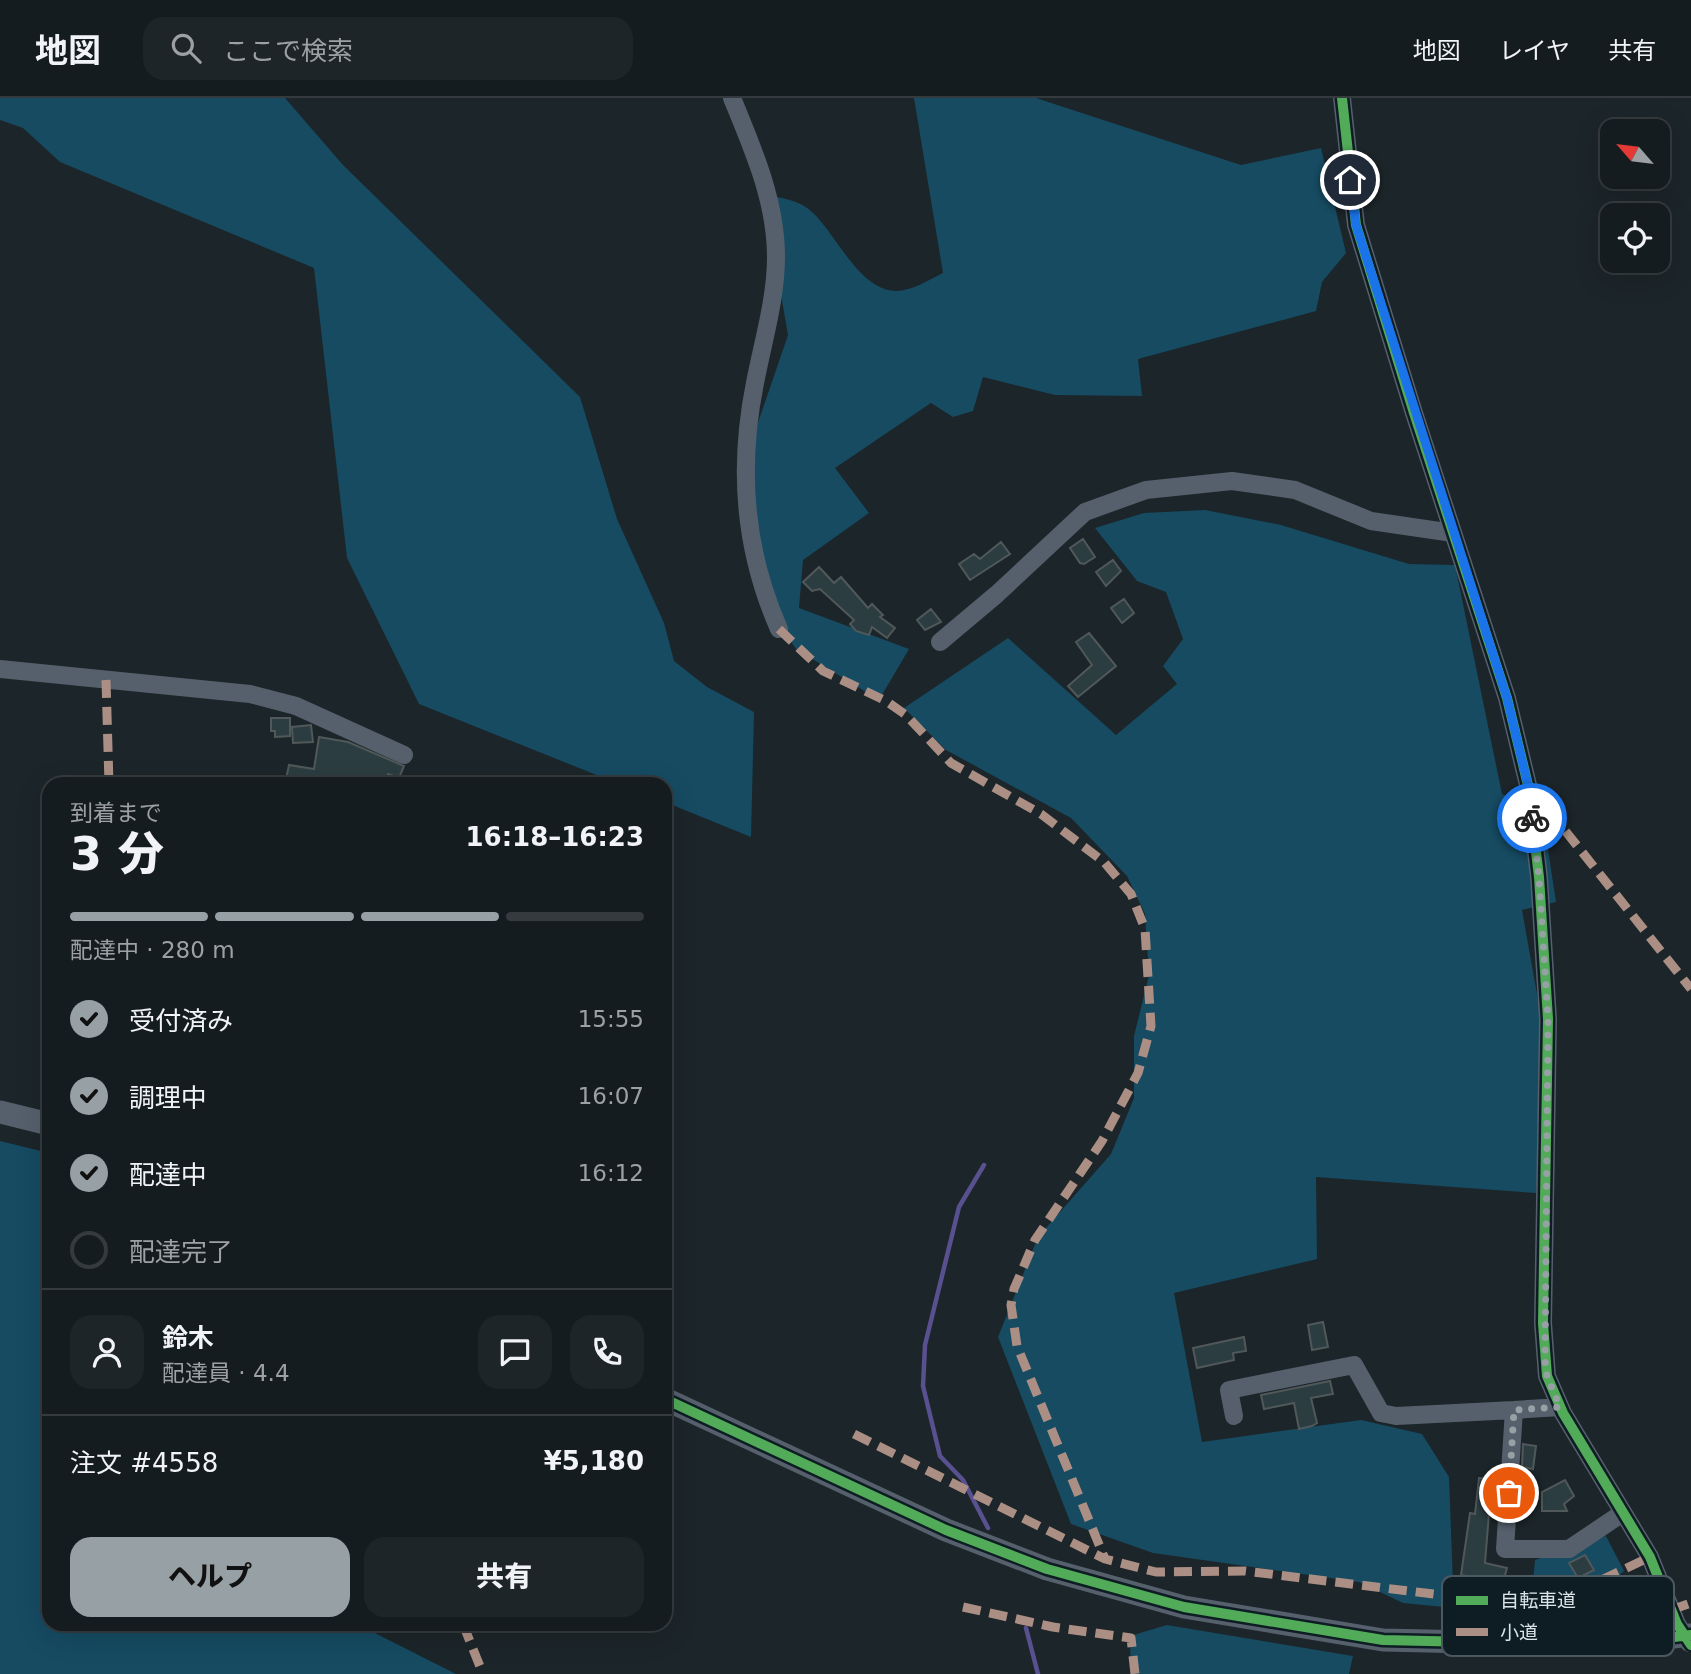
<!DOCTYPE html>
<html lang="ja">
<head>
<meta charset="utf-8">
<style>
  :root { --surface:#151c1f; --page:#1e2528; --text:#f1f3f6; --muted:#9da1a4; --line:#343a3d; --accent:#97a0a5 }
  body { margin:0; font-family:"DejaVu Sans","Noto Sans JP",sans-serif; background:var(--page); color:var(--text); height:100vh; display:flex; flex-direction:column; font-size:26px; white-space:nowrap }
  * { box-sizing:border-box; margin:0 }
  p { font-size:23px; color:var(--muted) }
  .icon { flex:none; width:38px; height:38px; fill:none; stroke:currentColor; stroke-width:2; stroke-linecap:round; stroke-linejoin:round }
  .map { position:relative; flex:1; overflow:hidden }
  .details { position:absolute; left:42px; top:679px; width:630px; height:854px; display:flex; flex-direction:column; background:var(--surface); border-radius:21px; box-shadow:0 7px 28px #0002,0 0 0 2px var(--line) }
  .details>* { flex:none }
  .needle { width:46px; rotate:298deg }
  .fabs { position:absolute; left:1600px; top:21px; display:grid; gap:14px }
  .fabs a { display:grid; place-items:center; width:70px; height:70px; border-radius:14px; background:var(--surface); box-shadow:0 7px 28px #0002,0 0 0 2px var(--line); font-size:35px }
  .pin { position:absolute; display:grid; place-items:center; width:60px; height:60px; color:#fff; margin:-30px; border:4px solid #fff; border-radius:50%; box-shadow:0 2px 7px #0007 }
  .courier { position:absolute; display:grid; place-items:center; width:70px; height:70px; margin:-35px; border:5px solid #1a73e8; border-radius:50%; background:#fff; color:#222; box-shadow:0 2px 9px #0007 }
  .headline em { font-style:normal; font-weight:800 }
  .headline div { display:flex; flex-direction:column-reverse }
  .headline { display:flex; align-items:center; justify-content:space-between; height:119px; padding:0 28px }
  h1 { font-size:46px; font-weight:800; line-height:52px }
  .bar { display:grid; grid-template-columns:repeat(4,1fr); gap:10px 7px; align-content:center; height:84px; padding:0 28px }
  .bar i { height:9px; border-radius:5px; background:var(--line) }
  .bar .current { background:var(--accent) }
  .bar p { grid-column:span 4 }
  .line { display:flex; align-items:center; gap:18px; padding:0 28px; border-top:2px solid var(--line) }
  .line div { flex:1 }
  .round { display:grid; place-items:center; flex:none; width:74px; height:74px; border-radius:21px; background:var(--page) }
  ol { padding:0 28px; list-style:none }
  li { display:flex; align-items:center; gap:21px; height:77px }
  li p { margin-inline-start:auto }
  li .icon { padding:7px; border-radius:50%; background:var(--accent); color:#111; stroke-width:4 }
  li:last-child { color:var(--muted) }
  li i { width:38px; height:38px; border:4px solid var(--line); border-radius:50% }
  .cta { display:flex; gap:14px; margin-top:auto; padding:14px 28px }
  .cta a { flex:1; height:80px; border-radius:21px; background:var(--accent); color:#111; font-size:28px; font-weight:800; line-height:80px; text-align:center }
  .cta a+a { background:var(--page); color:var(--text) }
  header { display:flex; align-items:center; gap:42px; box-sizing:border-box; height:98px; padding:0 35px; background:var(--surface); border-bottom:2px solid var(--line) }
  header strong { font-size:33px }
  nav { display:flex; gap:38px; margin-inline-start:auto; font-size:24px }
  .search { width:490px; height:63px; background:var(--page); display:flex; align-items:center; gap:18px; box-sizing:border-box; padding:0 24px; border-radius:21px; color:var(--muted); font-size:26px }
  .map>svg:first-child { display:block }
  .green { fill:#164b62 }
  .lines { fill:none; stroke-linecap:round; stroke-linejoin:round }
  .stream { stroke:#58508f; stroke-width:4.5 }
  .building { fill:#2b3d40; stroke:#50585a; stroke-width:2 }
  .minor { stroke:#56606d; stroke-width:18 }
  .tertiary { stroke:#56606d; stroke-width:23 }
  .quiet { stroke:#ac8f84; stroke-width:9; stroke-dasharray:18 9; stroke-linecap:butt }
  .cycleway-casing { stroke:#0e1d24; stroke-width:15 }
  .cycleway { stroke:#51ab58; stroke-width:10 }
  .done { stroke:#97a0a5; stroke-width:7; stroke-dasharray:0 12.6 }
  .route { stroke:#1a73e8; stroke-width:9 }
  .key { fill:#0e1d24; stroke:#4b585f; stroke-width:2 }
  .key-label { font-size:19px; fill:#d9e3e8 }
</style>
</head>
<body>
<header>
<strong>地図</strong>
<div class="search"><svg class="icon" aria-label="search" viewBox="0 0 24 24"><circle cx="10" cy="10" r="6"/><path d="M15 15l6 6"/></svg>ここで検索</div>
<nav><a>地図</a><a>レイヤ</a><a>共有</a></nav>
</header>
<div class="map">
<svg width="1691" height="1576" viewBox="0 0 1691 1576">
  <rect width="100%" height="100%" fill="#1c2529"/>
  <path class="green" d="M0,0h285l58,67 237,232 37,122 47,104 10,38 33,26 47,25 -3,125 -86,-35v-18h-46l-200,-80 -72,-146 -33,-290 -254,-106 -37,-34 -23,-8z
    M914,0h122l205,67 80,-17 25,105 -24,29 -6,29 -178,48 4,37 -87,-1 -72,-18 -10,34 -20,6 -22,-14 -96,65 34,45 -66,47 -4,48 110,41 -30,51 -83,-51 -22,-33 -35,-138 49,-143 -21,-120 10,-18c14,3 24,5 35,15 26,23 52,91 96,77 12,-3 24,-11 35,-16z
    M1205,412l76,15 128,39 46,1 47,229 40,16 14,92 -34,8 27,151 -13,132 -220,-16 1,82 -143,34 28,149 159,-22 61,14 27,43 4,107 79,10 3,-34 71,-24 18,35 -56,48 -165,-16 -44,-21 -206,-29 -82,-29 -73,-187 40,-100 73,-83 23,-56v-62l15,-61 -4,-61 -18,-38 -56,-58 -125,-68 -42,-42 104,-70 108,97 61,-51 -14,-18 20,-27 -17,-47 -29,-11 -42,-53 49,-15z
    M0,1043l49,12v471h308l99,50h-456z
    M1167,1527l186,31 -4,18h-218l-1,-38z"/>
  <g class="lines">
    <path class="stream" d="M984,1067l-25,42 -34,138 -2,41 17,70 23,24 25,48
      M1026,1530l12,46"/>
  </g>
  <path class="building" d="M1083,441l12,18 -11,7 -4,-1 -10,-15z
    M1001,444l9,12 -40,26 -11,-16 15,-10 6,5z
    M1113,462l8,11 -15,15 -10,-14z
    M819,469l15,16 7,-6 27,31 4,-4 11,11 -3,2 15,11 -8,10 -15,-11 -3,8 -13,-4 -6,-7 4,-4 -34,-31 -8,2 -9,-9z
    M1124,501l10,14 -12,10 -11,-15z
    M931,511l10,13 -16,8 -8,-10z
    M1089,535l27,33 -38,31 -10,-11 24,-21 -16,-23z
    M271,620h19v18l-15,1v-6h-4z
    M311,627l2,17 -20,1 -1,-16z
    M319,639l29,5 56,24 -5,12 -11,-4 -2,10h-101l4,-19 25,4z
    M1323,1224l5,25 -16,3 -4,-25z
    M1244,1239l2,14 -13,2 1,7 -37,8 -4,-20z
    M1330,1283l3,13 -22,4 6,25 -5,3 -13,3 -5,-26 -30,6 -3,-14z
    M1523,1346l13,2 -3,23 -11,-2z
    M1479,1380l19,2 -1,12h-2l-1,9h-4l-5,62 22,5 -5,18 -15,-3 1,-4 -27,-4 9,-62 5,1z
    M1565,1382l9,16 -10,8 3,7h-25v-19z
    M1585,1457l9,15 -16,8 -9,-15z"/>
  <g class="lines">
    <path class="minor" d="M732,0c21,51 44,103 44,159 0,42 -13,84 -21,126 -17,84 -11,167 24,246
      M1342,0l14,127 58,188 93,285 21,87 11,92 9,142 -5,304 4,53 16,37 87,144 27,67 12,19
      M940,544l57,-48 88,-82 61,-22 86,-9 63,9 76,31 82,12
      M0,571l250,25 46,12 108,49
      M1560,1309l-46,3 -9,139h64l52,-35
      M1234,1318l-5,-26 125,-25 27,48 15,3 118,-6"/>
    <path class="tertiary" d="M0,1014l49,12
      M665,1301l281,131 101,39 137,38 199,33 182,4 76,-3 50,-6"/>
    <path class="quiet" d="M779,531l44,42 63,30 20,14 45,48 90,51 63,48 27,32 14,35 6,97 -13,47 -36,68 -67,99 -21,49 -3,16 6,41 88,213
      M106,582l3,104
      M1532,691l159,200
      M854,1336l251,125 51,13 89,-1 237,29 49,-3 64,-14 55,-26
      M963,1509l90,20 78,11 4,36
      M1671,1512l20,-7
      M463,1526l20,50"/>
    <g class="cycleway-casing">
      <path id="cycleway" d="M1342,0l14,127 58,188 93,285 21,87 11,92 9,142 -5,304 4,53 16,37 87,144 27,67 14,21
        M665,1301l281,131 101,39 137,38 199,33 182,4 76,-3 50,-6"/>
    </g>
    <use href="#cycleway" class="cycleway"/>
  </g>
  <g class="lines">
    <path class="done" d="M1509,1395l5,-83 46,-3 -13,-31 -2,-16 3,-341 -9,-142 -7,-59"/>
    <path class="route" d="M1350,82l6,45 151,473 21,87 4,33"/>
  </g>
  <rect x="1442" y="1478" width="232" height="80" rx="10" class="key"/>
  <rect x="1456" y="1498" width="32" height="9" fill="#51ab58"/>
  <rect x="1456" y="1530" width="32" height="8" fill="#ac8f84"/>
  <g class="key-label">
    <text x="1500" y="1509">自転車道</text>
    <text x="1500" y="1541">小道</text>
  </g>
</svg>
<div class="fabs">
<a><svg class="needle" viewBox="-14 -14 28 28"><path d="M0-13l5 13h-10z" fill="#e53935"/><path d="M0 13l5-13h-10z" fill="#9da1a4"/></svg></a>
<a><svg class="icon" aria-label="locate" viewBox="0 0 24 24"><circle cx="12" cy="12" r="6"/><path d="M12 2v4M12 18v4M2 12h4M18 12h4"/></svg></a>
</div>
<div class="pin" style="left:1509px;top:1395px;background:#ea580c"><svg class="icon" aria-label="bag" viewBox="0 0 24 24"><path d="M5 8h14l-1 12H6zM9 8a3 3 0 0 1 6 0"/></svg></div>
<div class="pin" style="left:1350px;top:82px;background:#1f2937"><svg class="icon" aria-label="home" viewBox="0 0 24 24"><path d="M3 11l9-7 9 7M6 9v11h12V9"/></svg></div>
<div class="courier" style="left:1532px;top:720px"><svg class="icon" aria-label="bike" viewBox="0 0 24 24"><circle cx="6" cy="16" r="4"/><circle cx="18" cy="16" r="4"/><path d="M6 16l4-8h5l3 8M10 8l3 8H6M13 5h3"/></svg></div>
<section class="details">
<div class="headline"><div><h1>3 分</h1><p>到着まで</p></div><em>16:18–16:23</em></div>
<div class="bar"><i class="current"></i><i class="current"></i><i class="current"></i><i></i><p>配達中 · 280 m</p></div>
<ol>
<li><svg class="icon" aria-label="check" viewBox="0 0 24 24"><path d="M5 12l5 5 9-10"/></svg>受付済み<p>15:55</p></li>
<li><svg class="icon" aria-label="check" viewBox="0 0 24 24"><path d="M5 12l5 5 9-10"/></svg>調理中<p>16:07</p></li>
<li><svg class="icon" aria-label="check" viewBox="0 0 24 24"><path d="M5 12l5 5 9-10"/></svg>配達中<p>16:12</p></li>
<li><i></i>配達完了</li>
</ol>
<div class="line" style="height:126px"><a class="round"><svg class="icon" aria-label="person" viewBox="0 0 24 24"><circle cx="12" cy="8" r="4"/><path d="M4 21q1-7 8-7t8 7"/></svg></a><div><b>鈴木</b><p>配達員 · 4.4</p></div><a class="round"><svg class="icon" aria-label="chat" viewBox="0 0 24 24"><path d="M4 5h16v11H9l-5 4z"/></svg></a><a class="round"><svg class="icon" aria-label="phone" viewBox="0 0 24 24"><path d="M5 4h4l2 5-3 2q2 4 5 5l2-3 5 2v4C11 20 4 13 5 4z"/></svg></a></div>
<div class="line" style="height:91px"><div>注文 #4558</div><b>¥5,180</b></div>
<div class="cta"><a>ヘルプ</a><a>共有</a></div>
</section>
</div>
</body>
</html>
